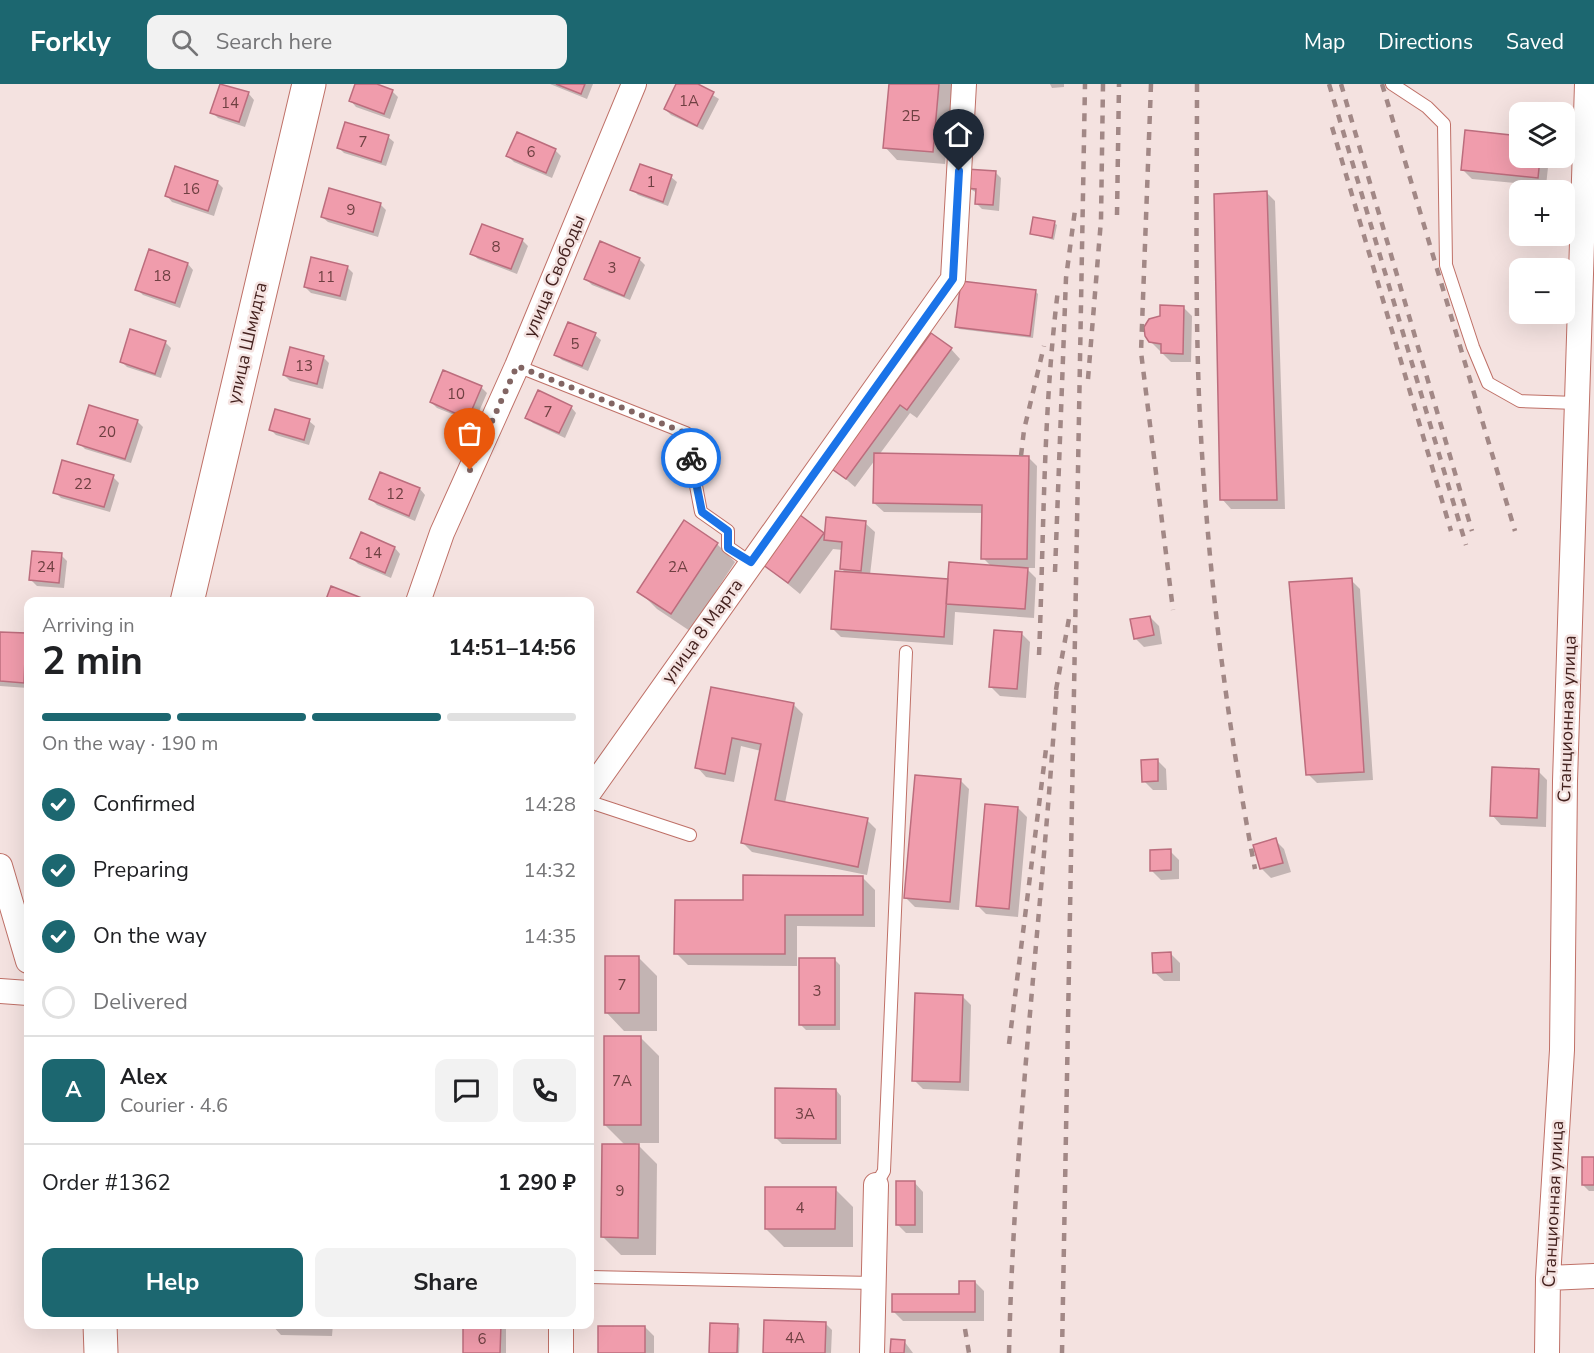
<!DOCTYPE html>
<html lang="en">
<head>
<meta charset="utf-8">
<style>
  :root { --surface:#fff; --page:#f2f2f2; --text:#202124; --muted:#757577; --line:#e0e0e0; --accent:#1c6770 }
  body { margin:0; font-family:"Nunito Sans",sans-serif; background:var(--page); color:var(--text); height:100vh; display:flex; flex-direction:column; font-size:22px; white-space:nowrap }
  * { box-sizing:border-box; margin:0 }
  p { font-size:20px; color:var(--muted) }
  .icon { flex:none; width:33px; height:33px; fill:none; stroke:currentColor; stroke-width:2; stroke-linecap:round; stroke-linejoin:round }
  .map { position:relative; flex:1; overflow:hidden }
  .panel { position:absolute; left:24px; top:513px; width:570px; height:732px; display:flex; flex-direction:column; background:var(--surface); border-radius:12px; box-shadow:0 6px 24px #0002 }
  .panel>* { flex:none }
  .controls { position:absolute; left:1509px; top:18px; display:grid; gap:12px }
  .controls a { display:grid; place-items:center; width:66px; height:66px; border-radius:12px; background:var(--surface); box-shadow:0 6px 24px #0002; font-size:30px }
  .pin { position:absolute; display:grid; place-items:center; width:51px; height:51px; color:#fff; margin:-62px -26px; border-radius:50% 50% 50% 0; rotate:-45deg; box-shadow:0 0 6px #0007 }
  .pin .icon { rotate:45deg }
  .courier { position:absolute; display:grid; place-items:center; width:60px; height:60px; margin:-30px; border:4px solid #1a73e8; border-radius:50%; background:#fff; color:#222; box-shadow:0 2px 8px #0007 }
  .summary em { font-style:normal; font-weight:700 }
  .summary div { display:flex; flex-direction:column-reverse }
  .summary { display:flex; align-items:center; justify-content:space-between; height:102px; padding:0 18px }
  h1 { font-size:39px; font-weight:700; line-height:45px }
  .bar { display:grid; grid-template-columns:repeat(4,1fr); gap:9px 6px; align-content:center; height:72px; padding:0 18px }
  .bar i { height:8px; border-radius:4px; background:var(--line) }
  .bar .current { background:var(--accent) }
  .bar p { grid-column:span 4 }
  .line { display:flex; align-items:center; gap:15px; padding:0 18px; border-top:2px solid var(--line) }
  .line div { flex:1 }
  .round { display:grid; place-items:center; flex:none; width:63px; height:63px; border-radius:12px; background:var(--page) }
  ol { padding:0 18px; list-style:none }
  li { display:flex; align-items:center; gap:18px; height:66px }
  li p { margin-inline-start:auto }
  li .icon { padding:6px; border-radius:50%; background:var(--accent); color:#fff; stroke-width:4 }
  li:last-child { color:var(--muted) }
  li i { width:33px; height:33px; border:3px solid var(--line); border-radius:50% }
  .action { display:flex; gap:12px; margin-top:auto; padding:12px 18px }
  .action a { flex:1; height:69px; border-radius:12px; background:var(--accent); color:#fff; font-size:24px; font-weight:700; line-height:69px; text-align:center }
  .action a+a { background:var(--page); color:var(--text) }
  header { display:flex; align-items:center; gap:36px; box-sizing:border-box; height:84px; padding:0 30px; background:var(--accent); color:#fff }
  header strong { font-size:28px }
  nav { display:flex; gap:33px; margin-inline-start:auto; font-size:21px }
  .search { width:420px; height:54px; background:var(--page); display:flex; align-items:center; gap:15px; box-sizing:border-box; padding:0 21px; border-radius:12px; color:var(--muted); font-size:22px }
  .map>svg:first-child { display:block }
  .shadow { fill:#0003 }
  .building { fill:#f09cac; stroke:#bc6d7d; stroke-width:1.5 }
  .lines { fill:none; stroke-linecap:round; stroke-linejoin:round }
  .lane-casing { stroke:#bf7067; stroke-width:14 }
  .street-casing { stroke:#bf7067; stroke-width:26 }
  .secondary-casing { stroke:#bf7067; stroke-width:35 }
  .lane { stroke:#fff; stroke-width:12 }
  .street { stroke:#fff; stroke-width:24 }
  .secondary { stroke:#fff; stroke-width:33 }
  .rail { stroke:#a28886; stroke-width:4.5; stroke-dasharray:8 8; stroke-linecap:butt }
  .done { stroke:#826563; stroke-width:6; stroke-dasharray:0 10.8 }
  .route { stroke:#1a73e8; stroke-width:8 }
  .labels { text-anchor:middle; stroke-width:5; stroke-linejoin:round; paint-order:stroke }
  .number-label { font-size:15px; fill:#6f4042 }
  .street-label { font-size:18px; fill:#44221f; stroke:#f4e2e0 }
</style>
</head>
<body>
<header>
<strong>Forkly</strong>
<div class="search"><svg class="icon" aria-label="search" viewBox="0 0 24 24"><circle cx="10" cy="10" r="6"/><path d="M15 15l6 6"/></svg>Search here</div>
<nav><a>Map</a><a>Directions</a><a>Saved</a></nav>
</header>
<div class="map">
<svg width="1594" height="1269" viewBox="0 0 1594 1269">
  <rect width="100%" height="100%" fill="#f4e2e0"/>
  <path class="shadow" d="M221,0l28,10 5,6 -9,27 -27,-9 -6,-6z
    M356,0h17l19,7 6,6 -8,22 -34,-12 -5,-6z
    M550,0h43l-6,15z
    M678,0h17l24,15 -16,31 -32,-15 -6,-6z
    M890,0h62l-7,80 -48,-4 -12,-13z
    M1050,0h14v3l-12,1z
    M388,53l6,5 -8,24 -42,-13 -6,-6z
    M555,66l6,6 -9,22 -38,-16 -6,-6z
    M1520,74h29l-3,28 -74,-7 -9,-9z
    M995,88l6,6 -2,33 -17,-2 -6,-6 1,-10 -10,-6z
    M671,93l6,5 -9,24 -30,-11 -6,-6z
    M217,98l6,6 -9,28 -42,-14 -5,-6z
    M1266,108l9,9 10,308h-54l-9,-10z
    M380,120l6,6 -8,27 -50,-15 -6,-5z
    M1054,139l3,2 -3,15 -23,-6z
    M522,156l6,6 -11,28 -39,-15 -6,-5z
    M639,175l6,6 -15,35 -38,-15 -6,-6z
    M188,180l5,6 -13,38 -37,-13 -6,-6z
    M347,183l6,6 -7,28 -35,-8 -6,-6z
    M1035,207l3,3 -5,44 -74,-9 -2,-3z
    M1183,223l9,9 -1,46h-20l-21,-21z
    M595,251l6,5 -13,31 -26,-11 -6,-6z
    M165,258l6,6 -10,30 -34,-11 -5,-5z
    M951,265l9,10 -43,59 -7,-5 -31,42 149,2 9,9 -2,102h-9l10,10 -2,40 -79,-6 -2,33 -112,-8 -9,-9 14,-55 -5,-5 2,-18 -10,-1 -33,45 -39,-32 62,-28 3,3 39,-14 10,9 -5,43 79,6 43,-14 -9,-9 1,-45 -100,-1 -10,-9 1,-43 -20,27 -21,-18z
    M323,273l6,6 -6,26 -33,-8 -6,-6z
    M481,303l6,6 -13,30 -37,-15 -6,-6z
    M571,323l5,6 -11,25 -32,-15 -6,-5z
    M137,337l6,6 -12,36 -46,-14 -6,-6z
    M309,337l6,5 -6,19 -33,-10 -6,-6z
    M381,390l39,15 5,6 -10,26 -38,-16 -6,-6z
    M113,393l6,6 -9,29 -49,-14 -6,-6z
    M685,438l32,22 18,18 -45,69 -33,-22 -18,-18z
    M362,450l33,14 5,6 -9,24 -33,-14 -6,-6z
    M61,471l6,6 -3,27 -27,-2 -6,-6z
    M1351,496l9,9 13,191 -56,3 -9,-9z
    M1150,533l9,9 3,18 -18,3 -9,-9z
    M0,549l26,2 2,2v51l-28,-2z
    M1021,549l9,9 -4,56 -26,-2 -9,-9z
    M713,605l81,16 9,9 -18,89 82,17 9,9 -9,46 -115,-23 -9,-9 18,-92 -20,-5 -7,36 -28,-5 -9,-10z
    M1157,676l9,9 1,21h-14l-9,-9z
    M1538,687l9,9 -1,47 -45,-2 -9,-10z
    M960,696l9,9 -10,121 -44,-3 -9,-9z
    M1018,724l9,9 -9,100 -32,-3 -9,-9z
    M1275,756l9,9 7,23 -20,6 -9,-9 -7,-23z
    M1170,767l9,9v19l-18,1 -9,-9z
    M863,794l12,12v37l-78,-1v40l-109,-1 -12,-12 68,-51z
    M1171,870l9,9v18h-16l-10,-9z
    M639,874l18,18v55h-33l-18,-19z
    M834,875l6,6v65h-34l-6,-6z
    M962,912l9,9 -2,86 -46,-2 -9,-9z
    M641,954l18,18v87h-23l21,21 -1,91h-35l-18,-18 23,-91 -21,-21z
    M836,1006l5,6v48h-59l-6,-6z
    M1594,1075v32h-5l-6,-6z
    M914,1098l9,10v41h-17l-9,-9z
    M835,1105l18,18v40h-69l-18,-18z
    M975,1198l9,9v30h-81l-9,-9 67,-16z
    M271,1240h62l-1,12 -51,-1z
    M465,1240h41v29h-42z
    M826,1240l6,6 -1,23h-67z
    M737,1242l3,2 -1,25h-28z
    M645,1243l9,9v17h-55z
    M904,1257l9,12h-21z"/>
  <path class="building" d="M220,0l29,8 -10,30 -29,-9z
    M355,0h22l16,6 -9,24 -35,-13z
    M556,0h29l-4,10z
    M676,0h22l16,8 -17,34 -33,-17z
    M889,0h50l-6,68 -50,-4z
    M345,38l44,13 -8,27 -44,-14z
    M1465,46l55,6v22h20l-2,20 -77,-8z
    M517,48l39,17 -10,24 -40,-17z
    M640,80l32,11 -9,27 -33,-12z
    M175,82l43,15 -10,30 -43,-15z
    M966,85l30,2 -3,34 -18,-1 1,-15 -11,-1z
    M329,104l52,15 -8,29 -52,-15z
    M1267,107l10,309h-57l-6,-306z
    M1033,133l22,4 -3,17 -22,-4z
    M482,140l41,15 -12,30 -41,-15z
    M600,157l40,17 -16,38 -40,-17z
    M149,165l39,14 -13,40 -40,-13z
    M311,173l37,9 -8,30 -36,-9z
    M961,197l75,9 -6,46 -75,-9z
    M1160,221l24,1 -1,48 -22,-1v-9l-12,-2 -4,-6 -1,-9 5,-8 11,-3z
    M568,238l28,11 -14,33 -28,-11z
    M130,245l36,12 -11,33 -35,-12z
    M931,249l21,15 -45,62 -7,-5 -54,74 -14,-10z
    M290,263l34,9 -7,28 -34,-9z
    M443,286l39,16 -14,33 -38,-17z
    M538,306l34,16 -13,27 -34,-15z
    M89,321l49,15 -13,39 -48,-15z
    M275,325l35,10 -6,21 -35,-10z
    M874,369l155,3 -2,103h-46l1,-54 -109,-2z
    M62,376l52,15 -10,32 -51,-14z
    M380,388l40,16 -11,28 -40,-17z
    M796,428l28,21 -36,50 -29,-21z
    M826,433l40,4 -5,50 -21,-2 2,-27 -18,-2z
    M684,436l34,23 -47,71 -34,-22z
    M361,448l34,15 -10,26 -35,-15z
    M32,467l30,2 -3,30 -30,-3z
    M949,478l79,6 -3,41 -79,-5z
    M835,487l113,8 -4,58 -113,-8z
    M1352,494l12,194 -58,3 -17,-193z
    M331,502l41,16h-47z
    M1150,532l4,19 -20,4 -4,-20z
    M994,546l28,2 -5,57 -28,-2z
    M0,548l26,1 -2,50 -24,-2z
    M711,603l83,16 -19,97 93,18 -10,49 -117,-24 20,-99 -29,-6 -7,36 -30,-6z
    M1158,675v22l-16,1 -1,-22z
    M1492,683l47,2 -2,49 -47,-2z
    M915,691l46,4 -11,123 -46,-4z
    M985,720l33,3 -9,102 -33,-3z
    M1276,754l7,25 -23,6 -7,-24z
    M1171,765v21l-21,1v-21z
    M743,791l120,1v39h-78v39h-111l1,-54h68z
    M1171,868l1,20 -19,1 -1,-20z
    M605,872h34v57h-34z
    M799,874h36v67h-36z
    M915,909l48,2 -3,87 -48,-1z
    M604,952h37v89h-37z
    M775,1004l61,1v50l-61,-1z
    M602,1060h37l-1,94 -37,-1z
    M1582,1073h12v28h-12z
    M896,1097h19v44h-19z
    M765,1103h71l-1,42h-70z
    M959,1197h16v31h-83v-18h67z
    M764,1236l62,2 -1,31h-62z
    M710,1239l28,1 -1,29h-28z
    M463,1240h38l-1,29h-37z
    M598,1242h47v27h-47z
    M891,1255l14,1 -1,13h-14z"/>
  <g class="lines">
    <g class="lane-casing">
      <path id="lane" d="M1392,0l35,23 17,17 2,141 27,82 15,36 32,18 57,2
        M517,282l169,67 15,79 27,19v16l23,16
        M590,718l100,33
        M876,1101l8,-14 22,-519
        M590,1193l284,6"/>
    </g>
    <g class="street-casing">
      <path id="street" d="M418,518l24,-69 75,-167 117,-282
        M590,707l363,-512 11,-195
        M0,782l28,95
        M0,907l28,2
        M1548,1194l46,-2
        M561,1269v-29
        M872,1269l4,-168
        M1547,1269l1,-75 14,-228 3,-269 22,-697"/>
    </g>
    <g class="secondary-casing">
      <path id="secondary" d="M187,518l122,-518
        M100,1240l1,29"/>
    </g>
    <use href="#lane" class="lane"/>
    <use href="#street" class="street"/>
    <use href="#secondary" class="secondary"/>
    <path class="rail" d="M1151,0l-10,268 32,258
      M1197,0c0,104 -2,209 2,313 7,159 26,316 56,472
      M1329,0l137,461
      M1341,0l131,447
      M1382,0l133,447
      M1332,43l119,404
      M1117,131l2,-131
      M1088,295l13,-159 2,-136
      M1021,372l3,-26 20,-84
      M1055,488l11,-294 9,-68
      M1039,571c5,-122 4,-244 19,-365
      M1056,606l14,-77
      M1009,960l37,-295
      M965,1245l4,24
      M1009,1269c5,-224 34,-447 48,-670
      M1062,1269l23,-1269"/>
  </g>
  <g class="lines">
    <path class="done" d="M470,386l47,-104 169,67 5,25"/>
    <path class="route" d="M691,374l11,54 26,19v17l23,14 202,-283 6,-108"/>
  </g>
  <g class="labels">
    <g class="number-label">
      <text x="689" y="22">1А</text>
      <text x="230" y="24">14</text>
      <text x="911" y="37">2Б</text>
      <text x="363" y="63">7</text>
      <text x="531" y="73">6</text>
      <text x="651" y="103">1</text>
      <text x="191" y="110">16</text>
      <text x="351" y="131">9</text>
      <text x="496" y="168">8</text>
      <text x="612" y="189">3</text>
      <text x="162" y="197">18</text>
      <text x="326" y="198">11</text>
      <text x="575" y="265">5</text>
      <text x="304" y="287">13</text>
      <text x="456" y="315">10</text>
      <text x="548" y="333">7</text>
      <text x="107" y="353">20</text>
      <text x="83" y="405">22</text>
      <text x="395" y="415">12</text>
      <text x="373" y="474">14</text>
      <text x="46" y="488">24</text>
      <text x="678" y="488">2А</text>
      <text x="622" y="906">7</text>
      <text x="817" y="912">3</text>
      <text x="622" y="1002">7А</text>
      <text x="805" y="1035">3А</text>
      <text x="620" y="1112">9</text>
      <text x="800" y="1129">4</text>
      <text x="795" y="1259">4А</text>
      <text x="482" y="1260">6</text>
    </g>
    <g class="street-label">
      <text transform="translate(554 192) rotate(-67)" y="6">улица Свободы</text>
      <text transform="translate(247 259) rotate(-77)" y="6">улица Шмидта</text>
      <text transform="translate(702 547) rotate(-54)" y="6">улица 8 Марта</text>
      <text transform="translate(1567 635) rotate(-88)" y="6">Станционная улица</text>
      <text transform="translate(1553 1120) rotate(-87)" y="6">Станционная улица</text>
    </g>
  </g>
</svg>
<div class="controls">
<a><svg class="icon" aria-label="layers" viewBox="0 0 24 24"><path d="M12 4l9 5-9 5-9-5zM3 14l9 5 9-5"/></svg></a>
<a>+</a>
<a>−</a>
</div>
<div class="pin" style="left:470px;top:386px;background:#ea580c"><svg class="icon" aria-label="bag" viewBox="0 0 24 24"><path d="M5 8h14l-1 12H6zM9 8a3 3 0 0 1 6 0"/></svg></div>
<div class="pin" style="left:959px;top:87px;background:#1f2937"><svg class="icon" aria-label="home" viewBox="0 0 24 24"><path d="M3 11l9-7 9 7M6 9v11h12V9"/></svg></div>
<div class="courier" style="left:691px;top:374px"><svg class="icon" aria-label="bike" viewBox="0 0 24 24"><circle cx="6" cy="16" r="4"/><circle cx="18" cy="16" r="4"/><path d="M6 16l4-8h5l3 8M10 8l3 8H6M13 5h3"/></svg></div>
<section class="panel">
<div class="summary"><div><h1>2 min</h1><p>Arriving in</p></div><em>14:51–14:56</em></div>
<div class="bar"><i class="current"></i><i class="current"></i><i class="current"></i><i></i><p>On the way · 190 m</p></div>
<ol>
<li><svg class="icon" aria-label="check" viewBox="0 0 24 24"><path d="M5 12l5 5 9-10"/></svg>Confirmed<p>14:28</p></li>
<li><svg class="icon" aria-label="check" viewBox="0 0 24 24"><path d="M5 12l5 5 9-10"/></svg>Preparing<p>14:32</p></li>
<li><svg class="icon" aria-label="check" viewBox="0 0 24 24"><path d="M5 12l5 5 9-10"/></svg>On the way<p>14:35</p></li>
<li><i></i>Delivered</li>
</ol>
<div class="line" style="height:108px"><b class="round" style="background:var(--accent);color:#fff">A</b><div><b>Alex</b><p>Courier · 4.6</p></div><a class="round"><svg class="icon" aria-label="chat" viewBox="0 0 24 24"><path d="M4 5h16v11H9l-5 4z"/></svg></a><a class="round"><svg class="icon" aria-label="phone" viewBox="0 0 24 24"><path d="M5 4h4l2 5-3 2q2 4 5 5l2-3 5 2v4C11 20 4 13 5 4z"/></svg></a></div>
<div class="line" style="height:78px"><div>Order #1362</div><b>1 290 ₽</b></div>
<div class="action"><a>Help</a><a>Share</a></div>
</section>
</div>
</body>
</html>
